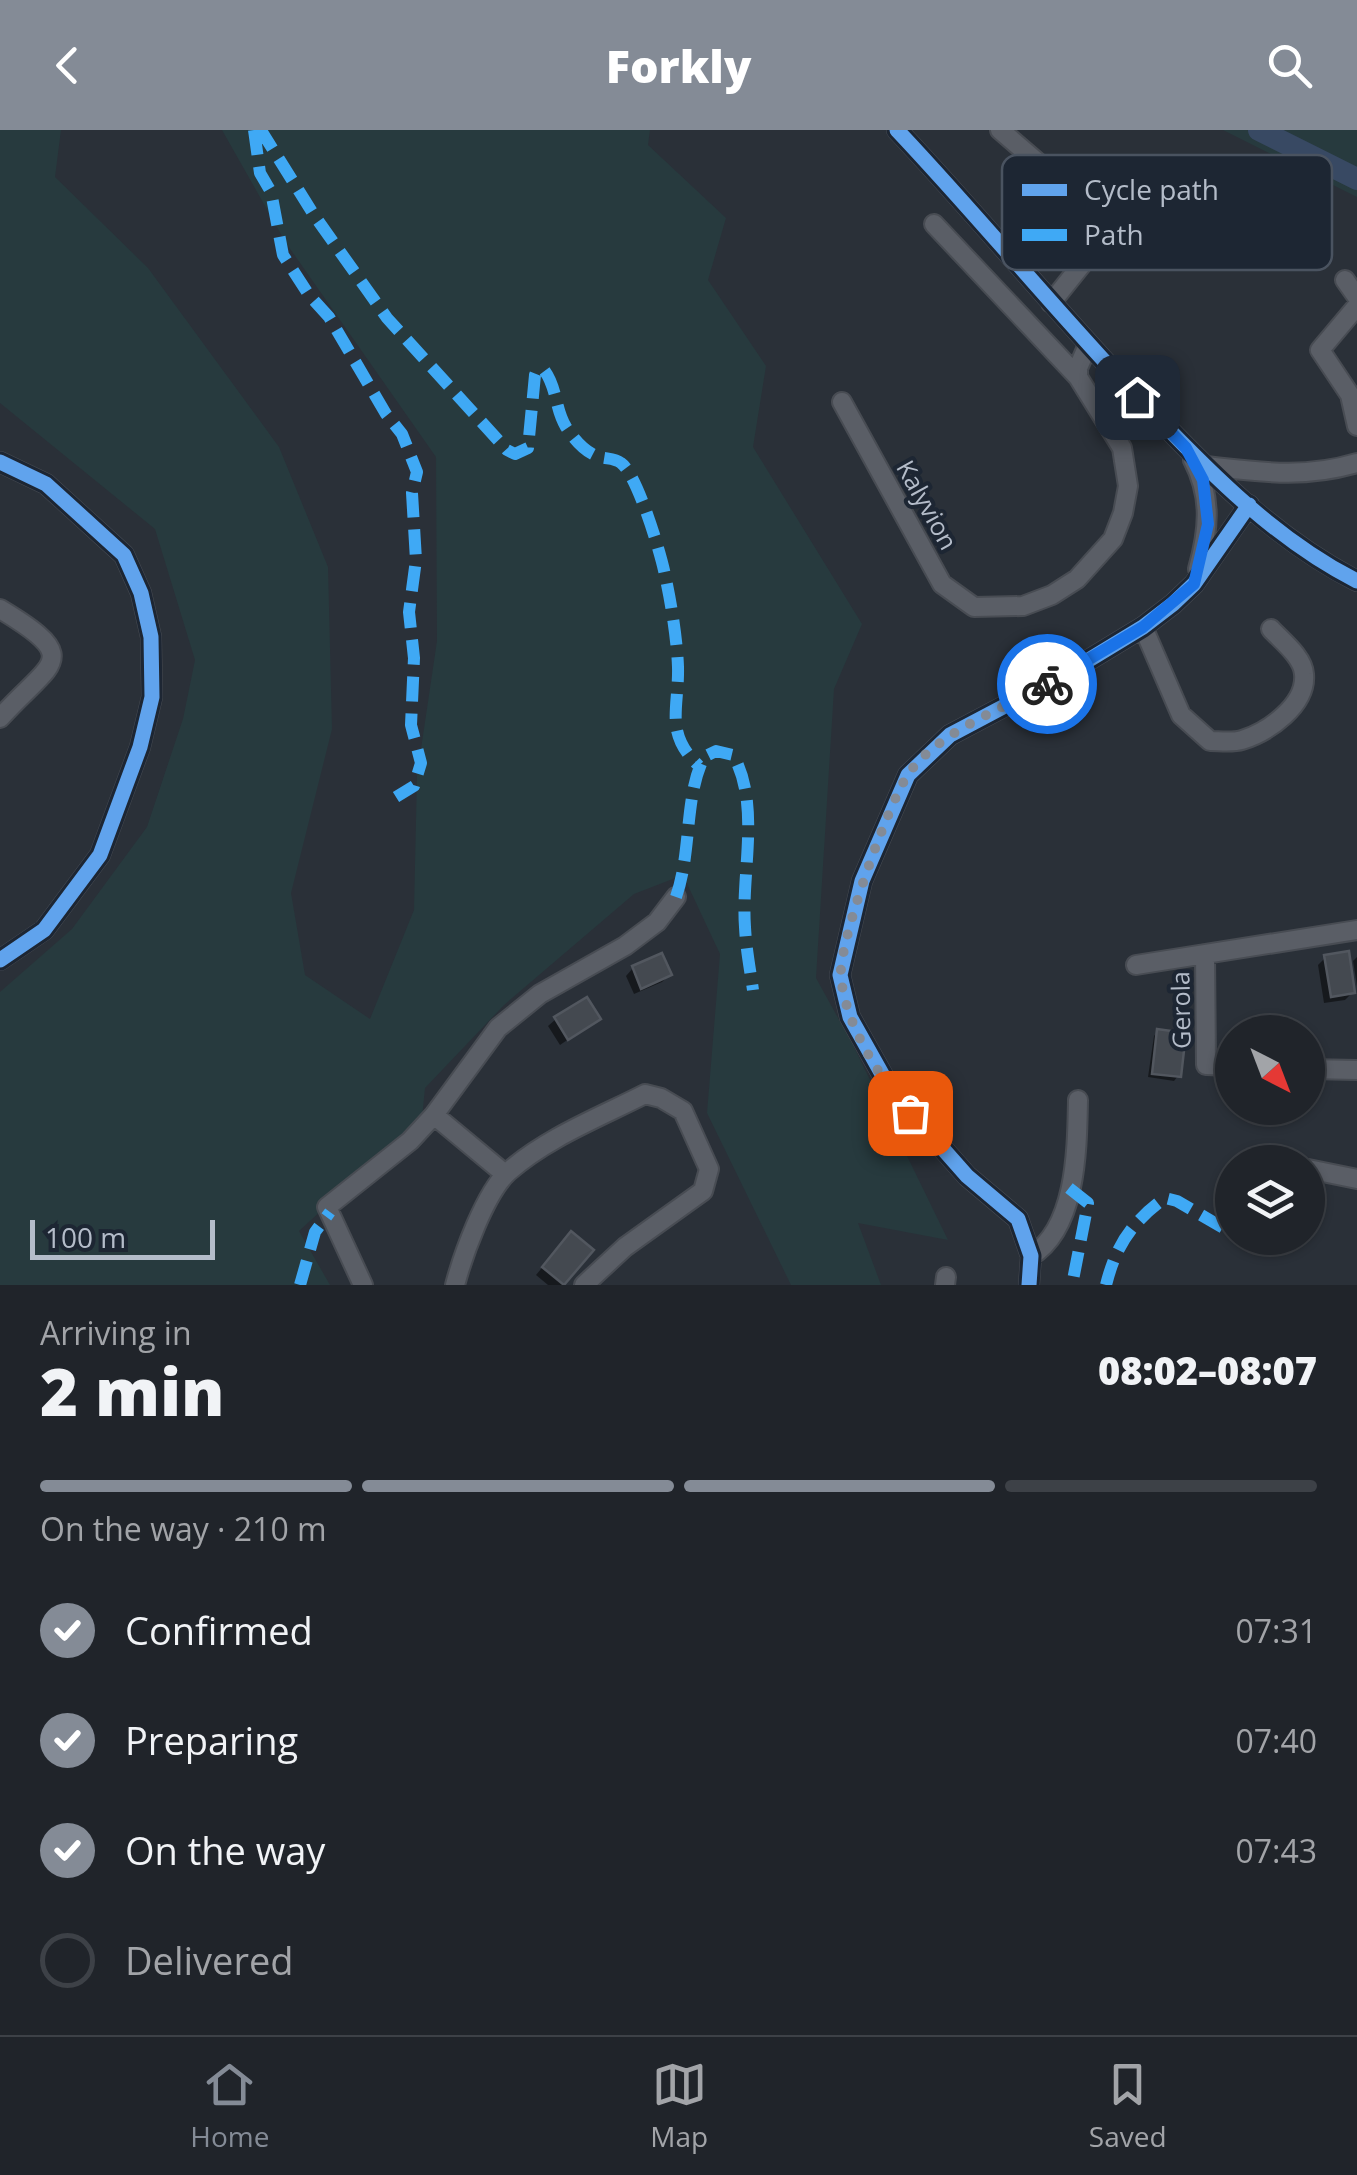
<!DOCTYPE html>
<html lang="en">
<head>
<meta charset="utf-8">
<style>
  :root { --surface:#20242a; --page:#282c32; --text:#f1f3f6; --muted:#a2a4a8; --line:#3d4147; --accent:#848b96 }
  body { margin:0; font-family:"Open Sans",sans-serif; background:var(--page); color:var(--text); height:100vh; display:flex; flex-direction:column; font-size:38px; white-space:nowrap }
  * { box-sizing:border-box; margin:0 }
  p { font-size:32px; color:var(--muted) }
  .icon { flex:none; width:55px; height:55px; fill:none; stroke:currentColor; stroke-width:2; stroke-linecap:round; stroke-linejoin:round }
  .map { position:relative; height:1155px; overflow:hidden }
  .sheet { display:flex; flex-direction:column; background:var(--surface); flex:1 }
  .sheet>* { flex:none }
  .needle { width:65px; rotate:138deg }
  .controls { position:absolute; left:1215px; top:885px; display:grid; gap:20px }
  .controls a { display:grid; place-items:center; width:110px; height:110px; border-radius:50%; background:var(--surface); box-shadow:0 2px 8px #0004,0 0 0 2px var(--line); font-size:50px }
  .scale { position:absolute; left:30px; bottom:25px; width:185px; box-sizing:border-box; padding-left:10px; border:5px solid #b4bcc9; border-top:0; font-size:28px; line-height:35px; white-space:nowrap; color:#b4bcc9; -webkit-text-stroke:8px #1d2633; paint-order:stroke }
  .pin { position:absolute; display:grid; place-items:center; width:85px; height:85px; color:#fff; margin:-42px; border-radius:20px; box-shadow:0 5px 15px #0006 }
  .courier { position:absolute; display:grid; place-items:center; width:100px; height:100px; margin:-50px; border:8px solid #1a73e8; border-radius:50%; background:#fff; color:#222; box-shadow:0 2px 12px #0007 }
  .headline em { font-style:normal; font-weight:800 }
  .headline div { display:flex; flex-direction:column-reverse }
  .headline { display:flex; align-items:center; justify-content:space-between; height:170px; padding:0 40px }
  h1 { font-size:65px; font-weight:800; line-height:75px }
  .bar { display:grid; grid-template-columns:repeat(4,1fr); gap:15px 10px; align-content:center; height:120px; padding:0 40px }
  .bar i { height:12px; border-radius:8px; background:var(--line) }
  .bar .current { background:var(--accent) }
  .bar p { grid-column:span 4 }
  ol { padding:0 40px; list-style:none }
  li { display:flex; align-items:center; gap:30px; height:110px }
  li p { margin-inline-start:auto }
  li .icon { padding:10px; border-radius:50%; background:var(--accent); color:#fff; stroke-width:4 }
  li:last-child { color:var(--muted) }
  li i { width:55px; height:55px; border:5px solid var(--line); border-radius:50% }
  header { display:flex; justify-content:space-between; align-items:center; height:130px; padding:0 40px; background:var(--accent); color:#fff; font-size:45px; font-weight:800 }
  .tabs { display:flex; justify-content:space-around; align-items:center; height:140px; border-top:2px solid var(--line); background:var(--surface); font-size:28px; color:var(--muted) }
  .tabs a { display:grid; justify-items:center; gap:5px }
  .tabs .current { color:var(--accent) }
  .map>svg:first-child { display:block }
  .green { fill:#273a3e }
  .shadow { fill:#0007 }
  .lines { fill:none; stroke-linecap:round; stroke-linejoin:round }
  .river { stroke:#384963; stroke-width:22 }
  .building { fill:#444950; stroke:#52575f; stroke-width:2.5 }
  .minor-casing { stroke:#484c53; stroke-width:22 }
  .minor { stroke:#5a5e66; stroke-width:18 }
  .quiet { stroke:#3fa9f5; stroke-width:12; stroke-dasharray:25 12; stroke-linecap:butt }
  .cycleway-casing { stroke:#1d2633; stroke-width:21 }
  .cycleway { stroke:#60a3ed; stroke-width:15 }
  .done { stroke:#848b96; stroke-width:10; stroke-dasharray:0 18 }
  .route { stroke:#1a73e8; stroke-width:12 }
  .labels { text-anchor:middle; stroke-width:8; stroke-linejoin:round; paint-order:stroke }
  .street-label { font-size:25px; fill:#b4bcc9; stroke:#1d2633 }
  .key { fill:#1d2633; stroke:#4a5360; stroke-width:2.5 }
  .key-label { font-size:28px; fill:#b4bcc9 }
</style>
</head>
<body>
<header><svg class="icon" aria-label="back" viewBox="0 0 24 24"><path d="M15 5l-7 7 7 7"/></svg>Forkly<svg class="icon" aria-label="search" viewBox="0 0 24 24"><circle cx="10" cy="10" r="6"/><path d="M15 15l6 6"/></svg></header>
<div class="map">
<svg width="1357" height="1155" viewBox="0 0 1357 1155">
  <rect width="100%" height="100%" fill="#2a3038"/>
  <path class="green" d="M0,0h61l-6,47 93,91 131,179 49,120 4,162 -41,164 14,82 65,44 44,-109 3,-134 20,-135 -1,-184 -150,-214 -64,-113h428l-2,15 78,73 -18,62 58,86 -13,81 109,177 -28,65 -18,289 37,67 95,195 -90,-17 23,62h-90l-84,-172 13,-159 -37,-79 -49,19 -130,111 -79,83 -3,30 -123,113 31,54h-330v-293l72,-63 75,-102 36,-108 12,-59 -40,-131 -155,-126z
    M1223,0h134v67z"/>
  <path class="shadow" d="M1326,827l27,35 -8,8 -21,3 -6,-38z
    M1357,827v29l-4,-25z
    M633,838l36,7 -7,7 -28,12 -8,-18z
    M556,889h42l-38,26 -12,-19z
    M1158,902l20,44 -4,5 -26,-4 6,-41z
    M564,1111l27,9 -29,35h-14l-12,-10z"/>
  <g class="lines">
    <path class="river" d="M1259,0l98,49"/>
  </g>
  <path class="building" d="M1349,821l6,42 -24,4 -7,-42z
    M662,823l10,22 -31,14 -9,-23z
    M587,867l14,22 -33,21 -14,-23z
    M1157,899l29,4 -5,44 -29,-3z
    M571,1101l23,19 -30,35 -22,-18z"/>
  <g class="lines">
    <g class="minor-casing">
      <path id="minor" d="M897,0c87,92 167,191 255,282 61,64 126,129 205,169
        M1000,0l85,73 15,24 -5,21 -44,55
        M934,94l144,153
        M1345,150l12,17
        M1357,176l-37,44 30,45 7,31
        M842,272l100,182 32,23 49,-1 29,-11 25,-16 36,-40 10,-26 5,-27 -6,-38 -44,-71v-9l10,-23
        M1193,330c19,37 16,69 5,109
        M0,332l46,22 78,71 17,38 10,44 1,60 -12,50 -40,108 -56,75 -44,30
        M1206,336c55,6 97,13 151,-3
        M0,479c85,51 51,52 0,109
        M1143,497l38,88 29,26c9,0 22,2 32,-1 26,-8 65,-35 62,-66 -1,-17 -22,-33 -33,-45
        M1205,824l1,111 26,1
        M1136,835l221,-35
        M1308,939l49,1
        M434,985l71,59
        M1267,1031l7,1
        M1308,1039l49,10
        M1031,1126c46,-28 46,-108 47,-156
        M363,1155l-36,-78 83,-66 24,-26 64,-87 42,-34 85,-48 32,-24 19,-25
        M455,1155c8,-30 30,-92 53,-113 38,-34 92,-55 137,-78l16,4 22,13 26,58 -6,22 -78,56 -41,38
        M945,1155l1,-8
        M1029,1155l2,-29 -13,-37 -51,-43 -76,-86 -41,-73 -10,-42 22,-94 46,-106 42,-40 119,-63 74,-45 30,-23 21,-20 55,-79"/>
    </g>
    <use href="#minor" class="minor"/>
    <path class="quiet" d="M254,0l6,43 11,19 12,63 26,40 20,22 57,97 16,20 15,38 -5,21 4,67 -7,52 5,46 -3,67 10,38 -7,23 -18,11
      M257,0l5,2 52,83 73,103 120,132 8,4 13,-6 7,-73 2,-5h7c13,17 11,39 22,57 8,12 19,26 34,30 7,2 15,1 21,6 16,11 40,91 44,112 6,27 12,64 13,92 1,42 -14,66 21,99
      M676,767c16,-46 8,-99 28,-140l12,-6 17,4c28,49 8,118 12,172 1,21 5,42 8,63
      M1069,1058l19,15 -16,82
      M300,1155l15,-53 15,-20
      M1106,1155c10,-40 26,-63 59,-87l12,3 55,32"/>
    <g class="cycleway-casing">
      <path id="cycleway" d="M897,0c87,92 167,191 255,282 61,64 126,129 205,169
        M0,332l46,22 78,71 17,38 10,44 1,60 -12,50 -40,108 -56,75 -44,30
        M1029,1155l2,-29 -13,-37 -51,-43 -76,-86 -41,-73 -10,-42 22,-94 46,-106 42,-40 119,-63 74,-45 30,-23 21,-20 55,-79"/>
    </g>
    <use href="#cycleway" class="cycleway"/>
  </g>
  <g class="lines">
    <path class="done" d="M910,983c-31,-36 -64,-87 -69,-135 -4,-32 47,-173 66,-202 28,-43 96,-67 140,-92"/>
    <path class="route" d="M1047,554l96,-57 51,-43 14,-60 -5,-44 -17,-32 -49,-51"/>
  </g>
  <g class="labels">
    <g class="street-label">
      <text transform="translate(927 375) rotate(61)" y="9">Kalyvion</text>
      <text transform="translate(1181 880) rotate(-91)" y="9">Gerola</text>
    </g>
  </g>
  <rect x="1002" y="25" width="330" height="115" rx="15" class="key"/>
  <rect x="1022" y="54" width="45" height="12" fill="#60a3ed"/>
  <rect x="1022" y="99" width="45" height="12" fill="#3fa9f5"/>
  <g class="key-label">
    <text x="1084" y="70">Cycle path</text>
    <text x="1084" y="115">Path</text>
  </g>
</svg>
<div class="controls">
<a><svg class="needle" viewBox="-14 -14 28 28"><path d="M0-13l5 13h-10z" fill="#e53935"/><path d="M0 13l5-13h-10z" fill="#a2a4a8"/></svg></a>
<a><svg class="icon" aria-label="layers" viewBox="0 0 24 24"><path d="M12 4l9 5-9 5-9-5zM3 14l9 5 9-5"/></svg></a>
</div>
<div class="scale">100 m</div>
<div class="pin" style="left:910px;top:983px;background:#ea580c"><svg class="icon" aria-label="bag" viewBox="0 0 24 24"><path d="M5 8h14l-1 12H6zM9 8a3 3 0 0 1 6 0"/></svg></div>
<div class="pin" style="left:1137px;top:267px;background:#1f2937"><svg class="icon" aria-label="home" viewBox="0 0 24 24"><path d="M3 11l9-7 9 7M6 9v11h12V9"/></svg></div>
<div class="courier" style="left:1047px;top:554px"><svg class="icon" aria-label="bike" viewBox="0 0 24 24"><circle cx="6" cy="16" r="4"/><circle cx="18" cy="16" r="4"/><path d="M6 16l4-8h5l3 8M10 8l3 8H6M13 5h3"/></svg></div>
</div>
<section class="sheet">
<div class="headline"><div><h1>2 min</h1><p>Arriving in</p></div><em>08:02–08:07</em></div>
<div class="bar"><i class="current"></i><i class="current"></i><i class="current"></i><i></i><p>On the way · 210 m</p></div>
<ol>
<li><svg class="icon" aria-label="check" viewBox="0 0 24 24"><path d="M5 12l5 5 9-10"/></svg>Confirmed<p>07:31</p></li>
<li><svg class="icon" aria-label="check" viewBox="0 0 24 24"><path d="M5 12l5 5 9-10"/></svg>Preparing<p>07:40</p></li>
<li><svg class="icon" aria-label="check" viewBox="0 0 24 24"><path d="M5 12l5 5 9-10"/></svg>On the way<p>07:43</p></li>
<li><i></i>Delivered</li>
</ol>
</section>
<nav class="tabs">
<a class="current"><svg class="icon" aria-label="home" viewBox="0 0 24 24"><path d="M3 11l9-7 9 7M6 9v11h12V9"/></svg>Home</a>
<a><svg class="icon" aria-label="map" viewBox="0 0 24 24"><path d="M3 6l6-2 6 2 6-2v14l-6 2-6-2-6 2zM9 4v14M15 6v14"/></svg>Map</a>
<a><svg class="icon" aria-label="saved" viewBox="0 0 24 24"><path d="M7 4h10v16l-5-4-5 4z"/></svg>Saved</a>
</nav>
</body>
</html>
